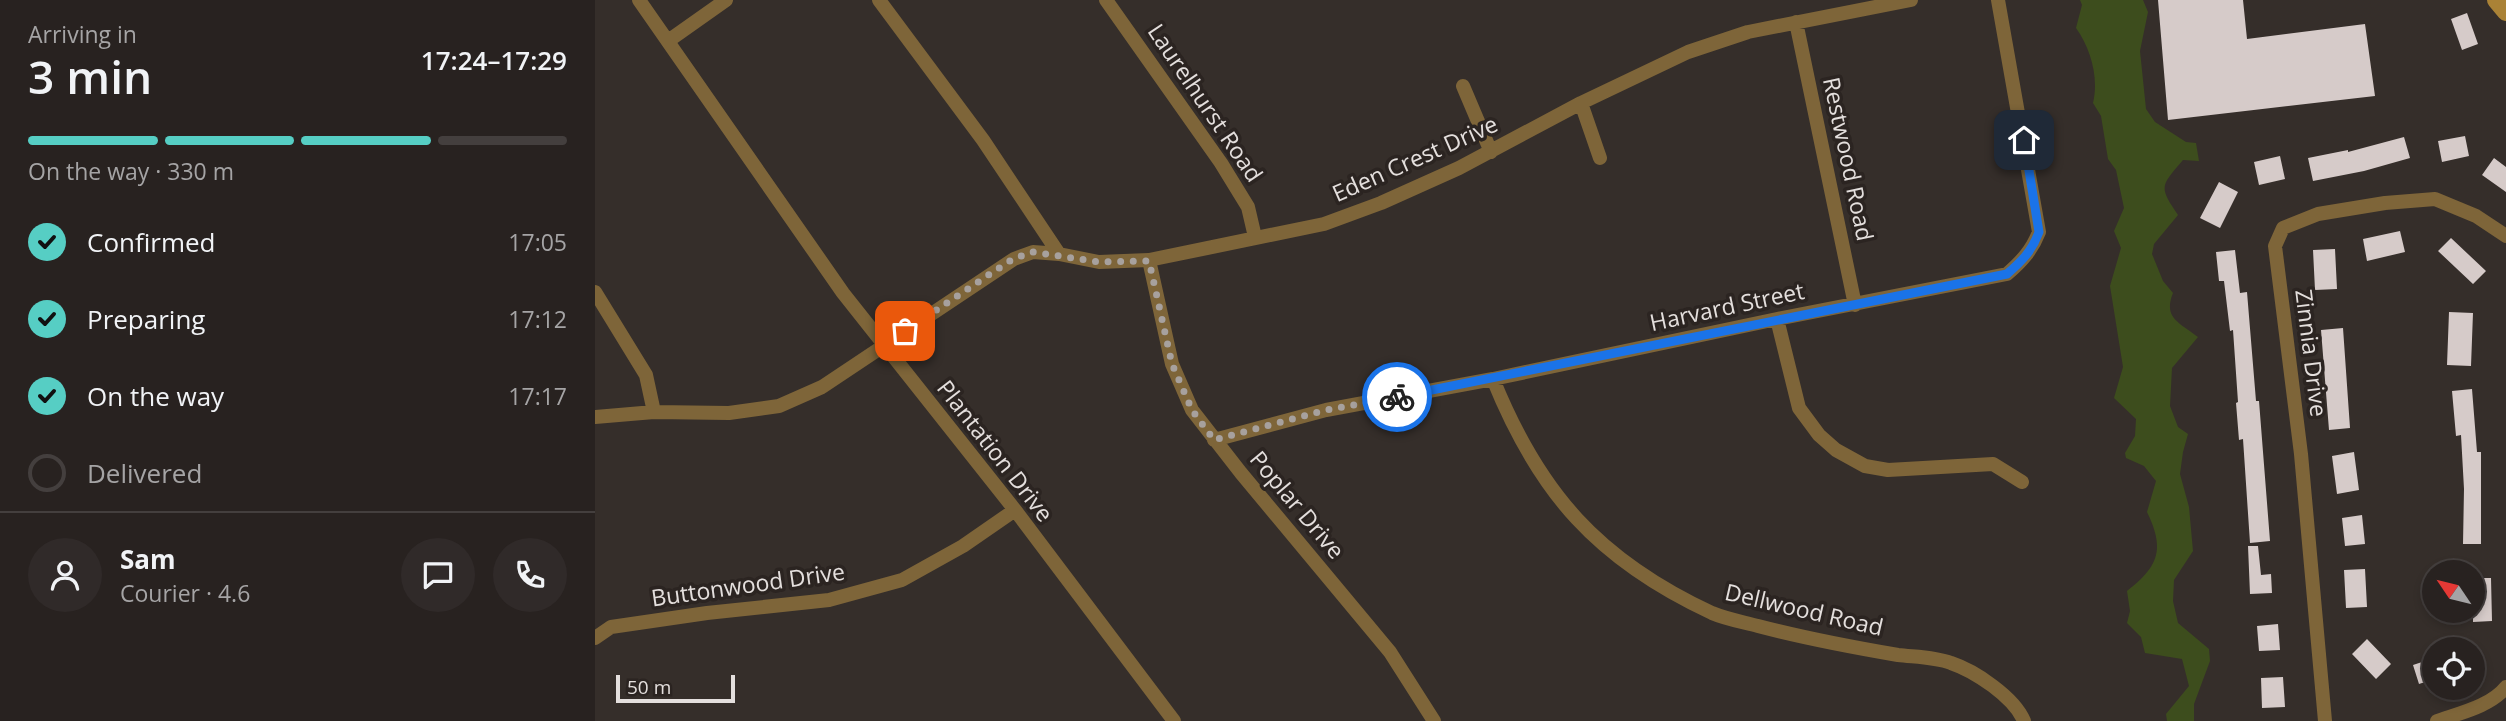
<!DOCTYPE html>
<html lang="en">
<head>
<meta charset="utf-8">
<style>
  :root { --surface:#282220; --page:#302a29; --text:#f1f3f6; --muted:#a5a4a5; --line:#443f3e; --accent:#56cec4 }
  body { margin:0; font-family:"Open Sans",sans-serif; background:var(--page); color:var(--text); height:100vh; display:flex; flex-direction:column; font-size:26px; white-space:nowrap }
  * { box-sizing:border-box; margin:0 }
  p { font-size:23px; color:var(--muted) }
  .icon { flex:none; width:38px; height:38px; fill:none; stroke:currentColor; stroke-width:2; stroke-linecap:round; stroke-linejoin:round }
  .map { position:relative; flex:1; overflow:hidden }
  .side { display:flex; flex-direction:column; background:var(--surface); width:595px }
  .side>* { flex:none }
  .needle { width:46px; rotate:305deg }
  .buttons { position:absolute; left:1827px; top:560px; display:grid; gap:14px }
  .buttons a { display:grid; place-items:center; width:63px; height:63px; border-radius:50%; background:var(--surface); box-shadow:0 4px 10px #0003,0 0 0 2px var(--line); font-size:35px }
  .scale { position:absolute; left:21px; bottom:18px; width:119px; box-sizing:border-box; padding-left:7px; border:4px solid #e4dfdd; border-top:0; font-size:19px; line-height:24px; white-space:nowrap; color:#e4dfdd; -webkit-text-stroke:5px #2b2421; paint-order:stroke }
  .pin { position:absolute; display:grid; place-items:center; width:60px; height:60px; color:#fff; margin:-30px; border-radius:14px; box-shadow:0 4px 10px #0006 }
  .courier { position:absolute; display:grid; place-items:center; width:70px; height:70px; margin:-35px; border:5px solid #1a73e8; border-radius:50%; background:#fff; color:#222; box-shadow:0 2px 9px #0007 }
  .overview em { font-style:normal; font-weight:600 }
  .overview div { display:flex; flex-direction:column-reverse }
  .overview { display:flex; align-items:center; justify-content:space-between; height:119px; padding:0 28px }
  h1 { font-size:46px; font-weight:600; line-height:52px }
  .bar { display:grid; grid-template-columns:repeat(4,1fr); gap:10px 7px; align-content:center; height:84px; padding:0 28px }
  .bar i { height:9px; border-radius:5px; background:var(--line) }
  .bar .on { background:var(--accent) }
  .bar p { grid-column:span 4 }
  .line { display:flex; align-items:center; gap:18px; padding:0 28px; border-top:2px solid var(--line) }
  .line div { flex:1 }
  .round { display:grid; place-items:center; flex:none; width:74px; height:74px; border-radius:37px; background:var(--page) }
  ol { padding:0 28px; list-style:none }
  li { display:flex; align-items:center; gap:21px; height:77px }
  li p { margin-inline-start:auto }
  li .icon { padding:7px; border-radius:50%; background:var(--accent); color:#111; stroke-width:4 }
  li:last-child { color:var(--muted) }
  li i { width:38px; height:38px; border:4px solid var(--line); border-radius:50% }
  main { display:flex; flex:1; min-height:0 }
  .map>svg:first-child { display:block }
  .green { fill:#3d4d1d }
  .building { fill:#d6cbc9 }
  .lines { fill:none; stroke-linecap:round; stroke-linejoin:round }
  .street { stroke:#7e6539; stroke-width:14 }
  .secondary { stroke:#aa8236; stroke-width:18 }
  .done { stroke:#a7a19e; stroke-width:7; stroke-dasharray:0 12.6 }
  .route { stroke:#1a73e8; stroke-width:9 }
  .labels { text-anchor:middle; stroke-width:7; stroke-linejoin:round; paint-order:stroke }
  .street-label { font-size:23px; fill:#e4dfdd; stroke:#2b2421 }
</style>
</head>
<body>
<main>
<section class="side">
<div class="overview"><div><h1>3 min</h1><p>Arriving in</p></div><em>17:24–17:29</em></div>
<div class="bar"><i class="on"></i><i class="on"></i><i class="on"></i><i></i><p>On the way · 330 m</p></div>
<ol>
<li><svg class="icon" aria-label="check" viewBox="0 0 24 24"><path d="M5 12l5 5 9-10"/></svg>Confirmed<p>17:05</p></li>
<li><svg class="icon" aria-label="check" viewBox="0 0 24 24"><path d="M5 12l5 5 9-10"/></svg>Preparing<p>17:12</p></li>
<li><svg class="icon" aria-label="check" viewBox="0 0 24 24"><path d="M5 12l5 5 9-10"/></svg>On the way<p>17:17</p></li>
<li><i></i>Delivered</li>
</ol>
<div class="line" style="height:126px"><a class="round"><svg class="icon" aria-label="person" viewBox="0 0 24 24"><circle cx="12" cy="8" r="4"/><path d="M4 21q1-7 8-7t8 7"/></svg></a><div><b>Sam</b><p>Courier · 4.6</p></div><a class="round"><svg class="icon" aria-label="chat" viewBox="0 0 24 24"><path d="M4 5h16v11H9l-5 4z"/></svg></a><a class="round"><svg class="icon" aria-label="phone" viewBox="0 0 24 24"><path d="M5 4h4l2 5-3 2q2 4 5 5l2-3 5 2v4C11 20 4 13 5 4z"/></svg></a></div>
</section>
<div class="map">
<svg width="1911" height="721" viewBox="0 0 1911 721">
  <rect width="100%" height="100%" fill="#352e2a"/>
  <path class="green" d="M1485,0h63l5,12 -8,39 6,58 9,13 31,20 10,1 3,18 -16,-1c-22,26 -25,26 -5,55l-24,29 -2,10 11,27 10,12c-10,25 6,29 25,44l-26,31 -2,38 8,21 10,7 -5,18 -3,22 9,33 4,44 -19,29 -1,21 5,22 31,26 1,12 -16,43v17h-27l-1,-7 23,-28 -7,-27 -37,-6 -4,-16 -14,-14 3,-12 -3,-20c32,-25 38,-42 20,-79l9,-31 -12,-15 -18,-8 -1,-5 10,-17 1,-17 -22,-21 9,-31 -13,-81 11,-38 -7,-17 10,-23 -8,-38 -8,-11 -7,-43 -8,-13c6,-25 -2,-54 -17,-75l6,-23z"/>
  <path class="building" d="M1563,0h85l4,39 118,-15 10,72 -207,24z
    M1872,13l11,31 -16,6 -11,-31z
    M1870,136l4,20 -27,6 -4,-21z
    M1809,137l6,21 -46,13 -51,10 -5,-23 40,-8v2z
    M1685,156l5,23 -26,6 -5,-23z
    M1899,158l12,9v25l-24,-17z
    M1624,182l19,10 -18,36 -20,-10z
    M1805,231l5,21 -38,9 -4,-22z
    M1856,238l35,33 -13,13 -35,-33z
    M1740,249l2,40 -22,1 -2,-40z
    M1640,250l5,43 7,-1 9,109h3l11,140 -20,2 -7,-104 -4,1 -3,-37 2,-1 -5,-72 -3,1 -6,-50h-5l-3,-29z
    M1854,312l24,1 -2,53 -24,-1z
    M1748,328l7,100 -21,2 -8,-100z
    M1877,389l5,63h4v92h-18l1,-55 -3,-54 -5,1 -4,-45z
    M1759,452l5,38 -22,4 -5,-38z
    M1767,515l3,29 -20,2 -3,-28z
    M1653,546h10l3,29 10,-1 1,19 -22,1z
    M1770,569l2,38 -21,1 -2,-38z
    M1878,578h18l1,43 -19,1z
    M1683,624l2,26 -21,1 -2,-25z
    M1772,639l24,25 -15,15 -24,-25z
    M1839,658v21l-15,5 -6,-19z
    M1688,677l2,30 -23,1 -1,-30z"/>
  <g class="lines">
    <path class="street" d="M44,0l204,293 172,217 159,211
      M284,0l104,140 76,114 40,8 50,-2 175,-36 57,-21 78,-35 122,-65 107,-51 60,-20 163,-32
      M511,0l115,163 27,44 7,30
      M1201,22l59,283
      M73,41l58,-41
      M868,86l28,66
      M986,103l19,55
      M554,260l23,104 20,46 49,63 149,179 44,69
      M0,292l51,83 8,37
      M1182,319l22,89 20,27 17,15 29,16 23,4 105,-6 29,18
      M898,379c46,114 105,181 219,234 14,6 31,9 46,13 46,12 93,21 140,29 17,2 37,2 53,8 24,8 63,34 73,58
      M0,417l59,-5 75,1 50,-7 43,-19 192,-128 19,-7 26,2
      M619,440l112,-30 167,-31 284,-60 230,-45c15,-13 25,-24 32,-42l-41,-232
      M0,638l16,-11 96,-14 122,-13 73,-20 61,-34 52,-36
      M1730,721l-24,-267 -26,-208 8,-18 35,-14 67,-11 50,-4 41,17 30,20
      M1842,721c23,-8 54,-15 69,-34"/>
    <path class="secondary" d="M1901,0l10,12"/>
  </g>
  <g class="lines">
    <path class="done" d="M310,331l88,-59 20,-13 20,-7 66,10 50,-1 23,103 20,46 22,30 112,-30 71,-13"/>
    <path class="route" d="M802,397l610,-123c15,-13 25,-23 32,-42l-15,-92"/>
  </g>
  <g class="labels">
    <g class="street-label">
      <text transform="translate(610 103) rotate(56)" y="8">Laurelhurst Road</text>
      <text transform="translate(820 159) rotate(-24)" y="8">Eden Crest Drive</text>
      <text transform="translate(1253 159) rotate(78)" y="8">Restwood Road</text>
      <text transform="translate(1132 307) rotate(-12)" y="8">Harvard Street</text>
      <text transform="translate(1716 353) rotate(83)" y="8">Zinnia Drive</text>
      <text transform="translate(400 451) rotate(52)" y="8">Plantation Drive</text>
      <text transform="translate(702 505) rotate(50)" y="8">Poplar Drive</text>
      <text transform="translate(153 585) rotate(-8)" y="8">Buttonwood Drive</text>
      <text transform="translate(1209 610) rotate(13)" y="8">Dellwood Road</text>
    </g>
  </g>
</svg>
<div class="buttons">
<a><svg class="needle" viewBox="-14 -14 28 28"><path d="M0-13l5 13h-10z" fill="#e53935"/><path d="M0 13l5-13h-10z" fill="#a5a4a5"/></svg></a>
<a><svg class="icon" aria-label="locate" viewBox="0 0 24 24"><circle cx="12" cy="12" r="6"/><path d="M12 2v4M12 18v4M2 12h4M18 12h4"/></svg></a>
</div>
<div class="scale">50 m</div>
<div class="pin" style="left:310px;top:331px;background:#ea580c"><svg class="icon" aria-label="bag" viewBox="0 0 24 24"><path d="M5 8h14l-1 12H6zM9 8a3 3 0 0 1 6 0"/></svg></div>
<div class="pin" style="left:1429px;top:140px;background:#1f2937"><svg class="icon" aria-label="home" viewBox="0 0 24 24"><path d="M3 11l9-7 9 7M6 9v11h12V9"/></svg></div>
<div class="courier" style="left:802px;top:397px"><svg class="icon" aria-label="bike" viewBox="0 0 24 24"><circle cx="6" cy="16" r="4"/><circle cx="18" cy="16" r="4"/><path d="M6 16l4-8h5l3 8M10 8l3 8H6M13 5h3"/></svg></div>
</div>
</main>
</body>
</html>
